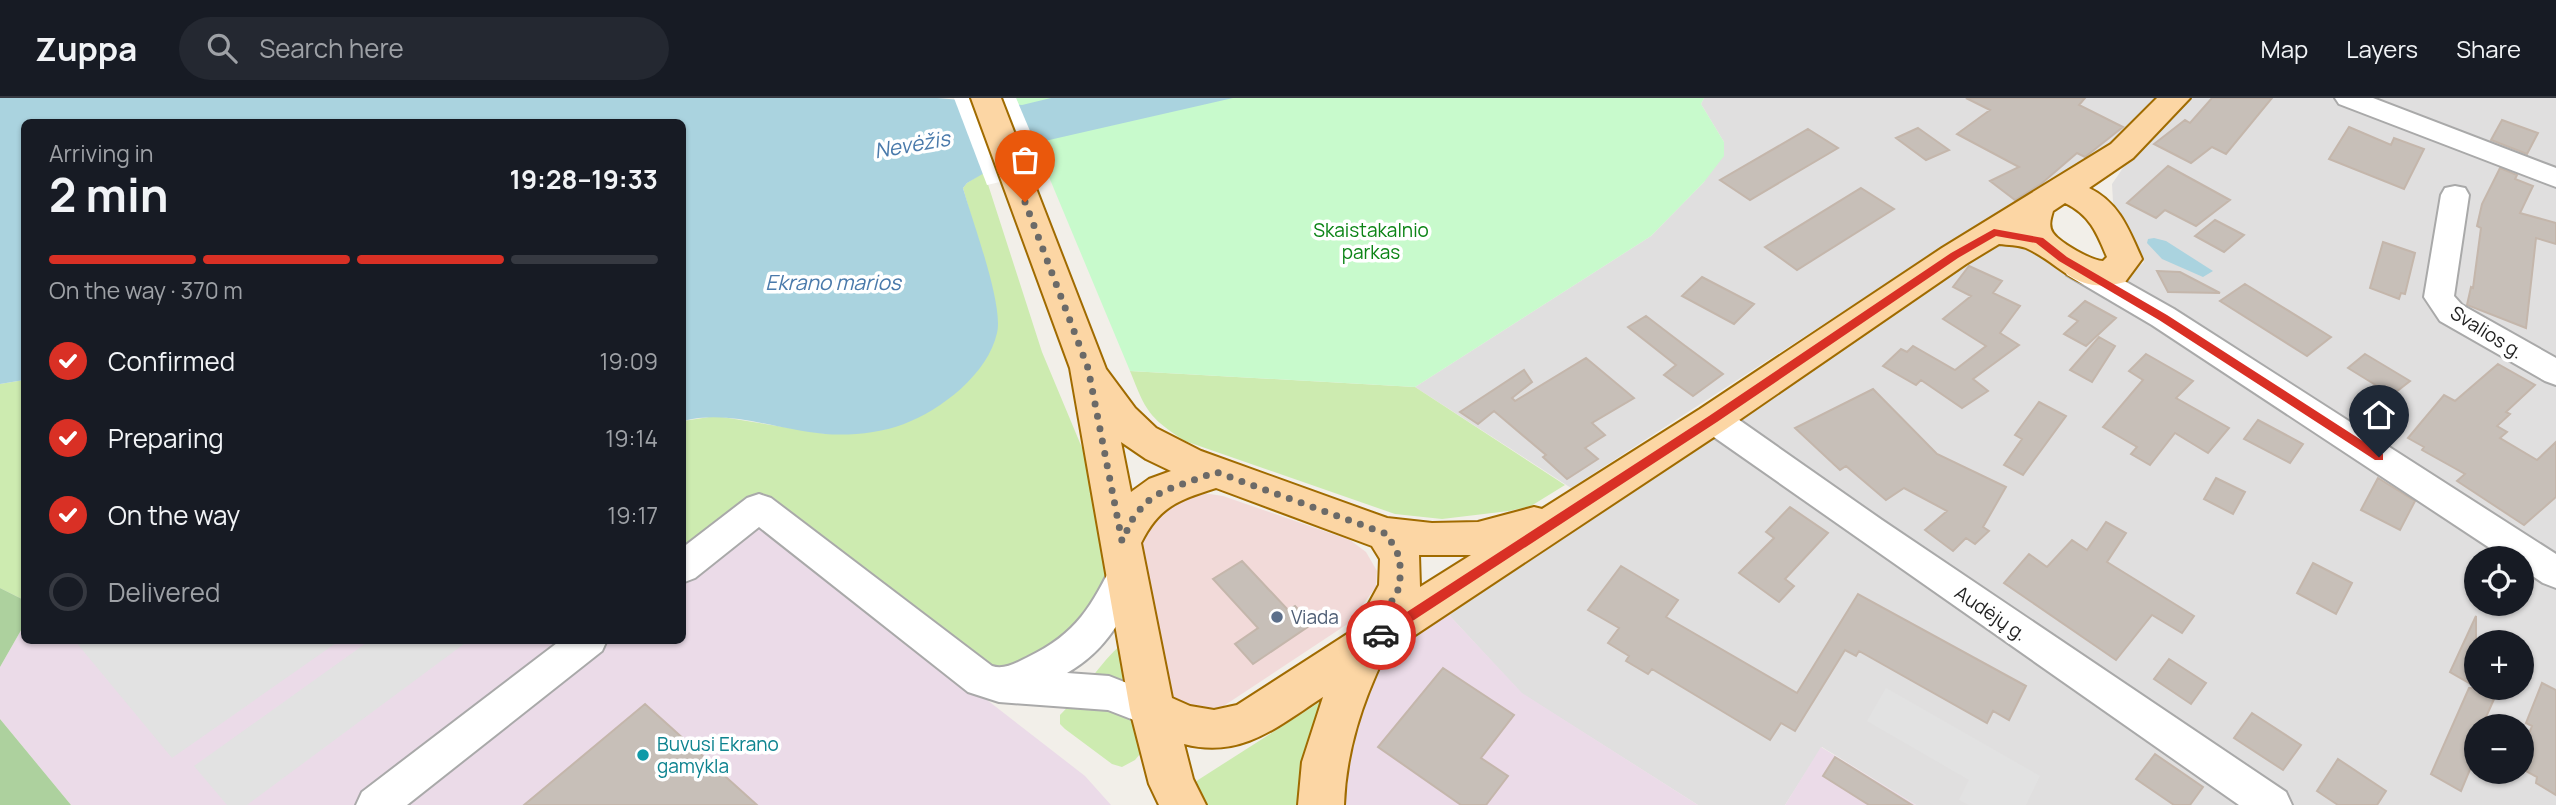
<!DOCTYPE html>
<html lang="en">
<head>
<meta charset="utf-8">
<style>
  :root { --surface:#171b24; --page:#242831; --text:#f1f3f6; --muted:#9ea1a6; --line:#363941; --accent:#d93025 }
  body { margin:0; font-family:Manrope,sans-serif; background:var(--page); color:var(--text); height:100vh; display:flex; flex-direction:column; font-size:26px; white-space:nowrap }
  * { box-sizing:border-box; margin:0 }
  p { font-size:23px; color:var(--muted) }
  .icon { flex:none; width:38px; height:38px; fill:none; stroke:currentColor; stroke-width:2; stroke-linecap:round; stroke-linejoin:round }
  .map { position:relative; flex:1; overflow:hidden }
  .panel { position:absolute; left:21px; top:21px; width:665px; height:525px; display:flex; flex-direction:column; background:var(--surface); border-radius:10px; box-shadow:0 2px 5px #0004 }
  .panel>* { flex:none }
  .fabs { position:absolute; left:2464px; top:448px; display:grid; gap:14px }
  .fabs a { display:grid; place-items:center; width:70px; height:70px; border-radius:50%; background:var(--surface); box-shadow:0 2px 5px #0004; font-size:35px }
  .pin { position:absolute; display:grid; place-items:center; width:60px; height:60px; color:#fff; margin:-72px -30px; border-radius:50% 50% 50% 0; rotate:-45deg; box-shadow:0 0 7px #0007 }
  .pin .icon { rotate:45deg }
  .courier { position:absolute; display:grid; place-items:center; width:70px; height:70px; margin:-35px; border:5px solid #d93025; border-radius:50%; background:#fff; color:#222; box-shadow:0 2px 9px #0007 }
  .head em { font-style:normal; font-weight:700 }
  .head div { display:flex; flex-direction:column-reverse }
  .head { display:flex; align-items:center; justify-content:space-between; height:119px; padding:0 28px }
  h1 { font-size:46px; font-weight:700; line-height:52px }
  .bar { display:grid; grid-template-columns:repeat(4,1fr); gap:10px 7px; align-content:center; height:84px; padding:0 28px }
  .bar i { height:9px; border-radius:5px; background:var(--line) }
  .bar .on { background:var(--accent) }
  .bar p { grid-column:span 4 }
  ol { padding:0 28px; list-style:none }
  li { display:flex; align-items:center; gap:21px; height:77px }
  li p { margin-inline-start:auto }
  li .icon { padding:7px; border-radius:50%; background:var(--accent); color:#fff; stroke-width:4 }
  li:last-child { color:var(--muted) }
  li i { width:38px; height:38px; border:4px solid var(--line); border-radius:50% }
  header { display:flex; align-items:center; gap:42px; box-sizing:border-box; height:98px; padding:0 35px; background:var(--surface); border-bottom:2px solid var(--line) }
  header strong { font-size:33px }
  nav { display:flex; gap:38px; margin-inline-start:auto; font-size:24px }
  .search { width:490px; height:63px; background:var(--page); display:flex; align-items:center; gap:18px; box-sizing:border-box; padding:0 24px; border-radius:38px; color:var(--muted); font-size:26px }
  .map>svg:first-child { display:block }
  .residential { fill:#e0dfdf; fill-rule:evenodd }
  .commercial { fill:#f2dad9 }
  .industrial { fill:#ebdbe8 }
  .grass { fill:#cdebb0 }
  .forest { fill:#add19e }
  .park { fill:#c8facc }
  .parking { fill:#e2e2e2 }
  .water { fill:#aad3df }
  .pier { fill:#fff }
  .building { fill:#c7bfb8; stroke:#c4b6ab; stroke-width:2 }
  .lines { fill:none; stroke-linecap:round; stroke-linejoin:round }
  .minor-casing { stroke:#a9a9a9; stroke-width:4 }
  .major-casing { stroke:#a06b00; stroke-width:4 }
  .minor { fill:#fff; fill-rule:evenodd }
  .major { fill:#fcd6a4; fill-rule:evenodd }
  .route { fill:#d93025 }
  .done { stroke:#6b6a68; stroke-width:7; stroke-dasharray:0 12.6 }
  .service-dot { fill:#5c6f8a; stroke:#fff; stroke-width:2.5 }
  .culture-dot { fill:#0f9aa8; stroke:#fff; stroke-width:2.5 }
  .labels { text-anchor:middle; stroke-width:7; stroke-linejoin:round; paint-order:stroke }
  .park-label { font-size:19px; fill:#0c8416; stroke:#fff }
  .street-label { font-size:19px; fill:#222; stroke:#fff }
  .service-label { font-size:19px; fill:#4e5e75; stroke:#fff; text-anchor:start }
  .culture-label { font-size:19px; fill:#0d838f; stroke:#fff; text-anchor:start }
  .water-label { font-size:21px; font-style:italic; fill:#4a7aab; stroke:#fff }
</style>
</head>
<body>
<header>
<strong>Zuppa</strong>
<div class="search"><svg class="icon" aria-label="search" viewBox="0 0 24 24"><circle cx="10" cy="10" r="6"/><path d="M15 15l6 6"/></svg>Search here</div>
<nav><a>Map</a><a>Layers</a><a>Share</a></nav>
</header>
<div class="map">
<svg width="2556" height="707" viewBox="0 0 2556 707">
  <rect width="100%" height="100%" fill="#f2efe9"/>
  <path class="residential" d="M1704,0h458l-25,25 -49,39 -118,67 -399,259 -156,-101 236,-151 53,-54 20,-40 -23,-38z
    M2187,0h369v707h-640l-94,-58 -37,58h-87l-177,-112 -72,-78 543,-370 11,-3 21,2 86,50 34,-32 -31,-60 -1,-18 13,-19 41,-39zM2476,460h46v46h-46zM2476,544h46v46h-46zM2476,628h46v46h-46z"/>
  <path class="commercial" d="M1196,394l27,4 127,44 16,12 11,19 -1,16 -27,36 -130,86 -14,6 -31,-14 -10,-14 -28,-150 6,-16z"/>
  <path class="industrial" d="M759,425l326,253 26,29h-1040l-71,-86v-52l24,-42v15l533,1 22,19 25,-19 78,-1 1,-59z
    M1449,517l73,78 176,112h-357l5,-54 23,-67 21,-33 14,-11z
    M1821,649l95,58h-131z"/>
  <path class="grass" d="M984,74l58,180 43,103 21,119 -3,20 -17,26 -64,47 -33,1 -230,-173 -76,59v-133l33,-5 111,18 169,-128 -33,-118 4,-5z
    M1130,273l285,16 150,98 -34,21 -22,5 -67,8 -47,-5 -210,-73c-37,-24 -39,-30 -55,-70z
    M24,282v220l-24,-12v-204z
    M1123,546l22,104 -10,12 -13,7 -10,-3 -47,-35 -5,-5v-9c15,-14 51,-66 63,-71z
    M1323,602l-23,105h-98l-8,-21 4,-4z"/>
  <path class="forest" d="M0,490l24,12v25l-24,42z
    M0,621l71,86h-71z"/>
  <path class="park" d="M1016,0h688l-3,6 23,38v14l-20,26 -53,54 -236,151 -285,-16z"/>
  <path class="parking" d="M75,543h264l-167,117z
    M369,543h99l-221,164h-20l-33,-39z
    M1886,590l154,88 -14,29h-57l-10,-5 10,-20 -102,-59z"/>
  <path class="water" d="M0,0h937l85,7 29,-7h182l-197,45 -69,40 -4,5c9,32 41,117 34,145 -9,41 -56,77 -93,91 -23,9 -55,12 -79,10 -48,-4 -95,-25 -142,-13l-1,-299h-658v258l-24,4z
    M2154,140l12,3 47,30 -10,6 -41,-18 -15,-16 1,-4z"/>
  <path class="pier" d="M954,0h62l31,73 -60,14z"/>
  <path class="building" d="M1966,0h119l-6,7 44,22 -38,30 -8,-4 -36,31 -26,16 -25,-19 29,-14 -62,-33 33,-24z
    M2212,0h60l-46,56 -14,-7 -21,16 -37,-19 31,-24 5,3z
    M2502,22l36,13 -11,21 -36,-14z
    M2349,29l42,18 3,-7 30,11 -20,40 -75,-30z
    M1918,30l31,22 -23,10 -30,-22z
    M1808,31l30,19 -88,52 -30,-20z
    M2168,68l62,34 -34,26 -31,-16 -9,8 -29,-15z
    M2500,70l17,7 -2,4 18,7 -13,27 36,10v21l-20,-6 -10,90 -59,-23 4,-18 2,1 8,-60 -4,-2 5,-22z
    M1861,90l33,21 -97,61 -32,-23z
    M2215,122l29,15 -20,17 -29,-16z
    M2383,144l32,11 -10,41 -4,-1 -2,6 -29,-11z
    M1969,168l33,15 -9,12 27,13 -20,27 19,12 -46,34 15,12 -26,17 -41,-28 -5,5 -33,-19 18,-17 6,3 6,-6 42,24 31,-24 -43,-27 28,-23 -18,-9z
    M2157,173l23,1 40,21 -52,-1z
    M1702,179l52,27 -20,20 -52,-28z
    M2245,186l86,53 -24,19 -87,-55z
    M2085,203l31,17 -30,28 -22,-12 14,-13 -9,-5z
    M1646,218l38,29 39,29 -30,22 -29,-21 12,-10 -48,-38z
    M2099,239l16,9 -23,36 -22,-12z
    M2146,256l47,27 -17,17 53,30 -21,25 -33,-20 -25,32 -19,-11 6,-7 -34,-20 40,-47 -14,-9z
    M2365,256l45,27 -18,14 -44,-27z
    M1586,260l48,40 -42,25 13,12 -20,13 13,11 -31,20 -24,-22 3,-2 -52,-44 -16,13 -18,-12 64,-42 8,12 -20,16 3,3z
    M2498,266l37,21 -29,27 4,2 -13,12 10,6 -7,6 37,22 19,-18v55l-32,28 -67,-44 8,-7 -43,-24 2,-3 -16,-9 36,-43 11,6z
    M1873,291l64,65 69,33 -23,40 6,4 -14,13 -9,-6 -13,13 -28,-21 22,-19 -43,-23 -18,12 -40,-34 -6,4 -45,-42z
    M2039,304l27,14 -43,59 -19,-10 18,-26 -7,-4z
    M2258,322l45,24 -13,19 -46,-24z
    M2216,380l29,14 -12,22 -29,-15z
    M2378,380l37,23 -15,29 -39,-20z
    M1790,409l38,26 -43,46 9,7 -15,16 -40,-29 35,-35 -8,-6z
    M2106,424l20,11 -19,29 87,54 -12,17 -30,-18 -36,45 -112,-77 25,-29 18,13 25,-27 15,10z
    M1242,463l46,49 7,-4 17,18 -59,40 -18,-20 23,-16 -45,-49z
    M2313,465l39,20 -16,31 -39,-21z
    M1621,468l57,34 -12,17 131,76 61,-99 168,92 -17,34 -16,-9 -6,12 -128,-72 -3,5 -11,-6 -50,81 -14,-8 -11,17 -118,-71 -4,5 -22,-13 3,-5 -21,-13 11,-15 -31,-18z
    M2476,518v71l-26,-15z
    M2169,561l37,24 -15,21 -37,-25z
    M1443,570l71,47 -33,43 27,18 -22,29h-25l-83,-58z
    M2542,585l14,7v105l-20,-12 1,-6 -15,-8v-18l10,-25 -6,-3z
    M2469,590h30l-17,38h-6v29l-15,36 -30,-17z
    M645,606l112,101h-233z
    M2252,615l49,32 -18,25 -49,-32z
    M2155,656l48,33 -13,18h-16l-38,-26z
    M1835,659l77,48h-43l-46,-29z
    M2338,661l48,32 -9,14h-39l-21,-14z"/>
  <g class="lines">
    <g class="minor-casing">
      <path id="minor" d="M2335,0h38l183,70v19l-217,-83z
        M2455,88l10,2 4,7 -15,101 8,9 94,53v27l-11,-4 -105,-60 -16,-24 17,-102 4,-7z
        M2078,160l11,3 85,48 382,245v34l-13,-5 -21,-14v-11h-17l-353,-233 -85,-50 -4,-7 4,-7z
        M1713,309l12,3 157,110 404,272 6,13h-53l-538,-377 -4,-9 4,-9z
        M759,396l12,4 221,168c12,4 24,-3 36,-9 49,-23 64,-52 87,-98l13,-5 13,5 5,10c-20,42 -36,80 -79,104l42,3 56,22 6,12 -6,12 -13,5 -44,-17 -109,-8 -31,-10 -209,-165 -64,51 -13,5v-35l65,-50z
        M561,542h46l-5,11 -195,154h-51l6,-13z"/>
    </g>
    <g class="major-casing">
      <path id="major" d="M971,0h30l105,271 29,39 21,20 45,23 186,67 45,5 46,-1 56,-15 8,2 158,-100 242,-161 169,-104 46,-46h33l-57,60 -44,30c30,14 40,42 53,71l-17,23c-50,14 -61,-17 -99,-34 -8,-3 -18,-3 -27,-4l-33,20 -240,165 -341,226c-23,48 -39,96 -41,150h-46l4,-43 21,-65c-46,30 -82,62 -139,47l9,35 13,26h-47l-10,-21 -19,-74 -60,-342zM2065,105c25,12 32,30 42,54l-4,4c-11,0 -43,-18 -50,-28 -5,-7 -2,-15 0,-22zM1121,344l25,17 25,12 -22,8 -18,13zM1216,390l156,58 8,13 -1,26 -24,44 -118,76 -23,5 -24,-4 -18,-8 -31,-155c18,-37 38,-43 75,-55zM1419,457h52l-51,32z"/>
    </g>
    <use href="#minor" class="minor"/>
    <use href="#major" class="major"/>
  </g>
  <path class="route" d="M1994,131l49,9 24,19 100,58 216,139v6h-8l-216,-140 -100,-59 -23,-18 -40,-7 -38,22 -241,164 -332,217h-9v-7l333,-216 242,-163z"/>
  <g class="lines">
    <path class="done" d="M1025,104l63,166 34,173 10,-21 13,-17 18,-12 53,-19 171,62 13,24v28l-30,56 11,-7"/>
  </g>
  <circle class="service-dot" cx="1277" cy="519" r="7"/>
  <circle class="culture-dot" cx="643" cy="657" r="7"/>
  <g class="labels">
    <g class="park-label">
      <text x="1371" y="139">Skaistakalnio<tspan x="1371" dy="22">parkas</tspan></text>
    </g>
    <g class="street-label">
      <text transform="translate(2487 234) rotate(32)" y="7">Svalios g.</text>
      <text transform="translate(1991 515) rotate(34)" y="7">Audėjų g.</text>
    </g>
    <g class="service-label">
      <text x="1291" y="526">Viada</text>
    </g>
    <g class="culture-label">
      <text x="657" y="653">Buvusi Ekrano<tspan x="657" dy="22">gamykla</tspan></text>
    </g>
    <g class="water-label">
      <text transform="translate(912 47) rotate(-10)" y="7">Nevėžis</text>
      <text x="833" y="192">Ekrano marios</text>
    </g>
  </g>
</svg>
<div class="fabs">
<a><svg class="icon" aria-label="locate" viewBox="0 0 24 24"><circle cx="12" cy="12" r="6"/><path d="M12 2v4M12 18v4M2 12h4M18 12h4"/></svg></a>
<a>+</a>
<a>−</a>
</div>
<div class="pin" style="left:1025px;top:104px;background:#ea580c"><svg class="icon" aria-label="bag" viewBox="0 0 24 24"><path d="M5 8h14l-1 12H6zM9 8a3 3 0 0 1 6 0"/></svg></div>
<div class="pin" style="left:2379px;top:359px;background:#1f2937"><svg class="icon" aria-label="home" viewBox="0 0 24 24"><path d="M3 11l9-7 9 7M6 9v11h12V9"/></svg></div>
<div class="courier" style="left:1381px;top:537px"><svg class="icon" aria-label="car" viewBox="0 0 24 24"><path d="M5 17H2v-5l4-1 3-4h7l3 4 3 1v5h-3M9 17h6M6 11h13"/><circle cx="7" cy="17" r="2"/><circle cx="17" cy="17" r="2"/></svg></div>
<section class="panel">
<div class="head"><div><h1>2 min</h1><p>Arriving in</p></div><em>19:28–19:33</em></div>
<div class="bar"><i class="on"></i><i class="on"></i><i class="on"></i><i></i><p>On the way · 370 m</p></div>
<ol>
<li><svg class="icon" aria-label="check" viewBox="0 0 24 24"><path d="M5 12l5 5 9-10"/></svg>Confirmed<p>19:09</p></li>
<li><svg class="icon" aria-label="check" viewBox="0 0 24 24"><path d="M5 12l5 5 9-10"/></svg>Preparing<p>19:14</p></li>
<li><svg class="icon" aria-label="check" viewBox="0 0 24 24"><path d="M5 12l5 5 9-10"/></svg>On the way<p>19:17</p></li>
<li><i></i>Delivered</li>
</ol>
</section>
</div>
</body>
</html>
